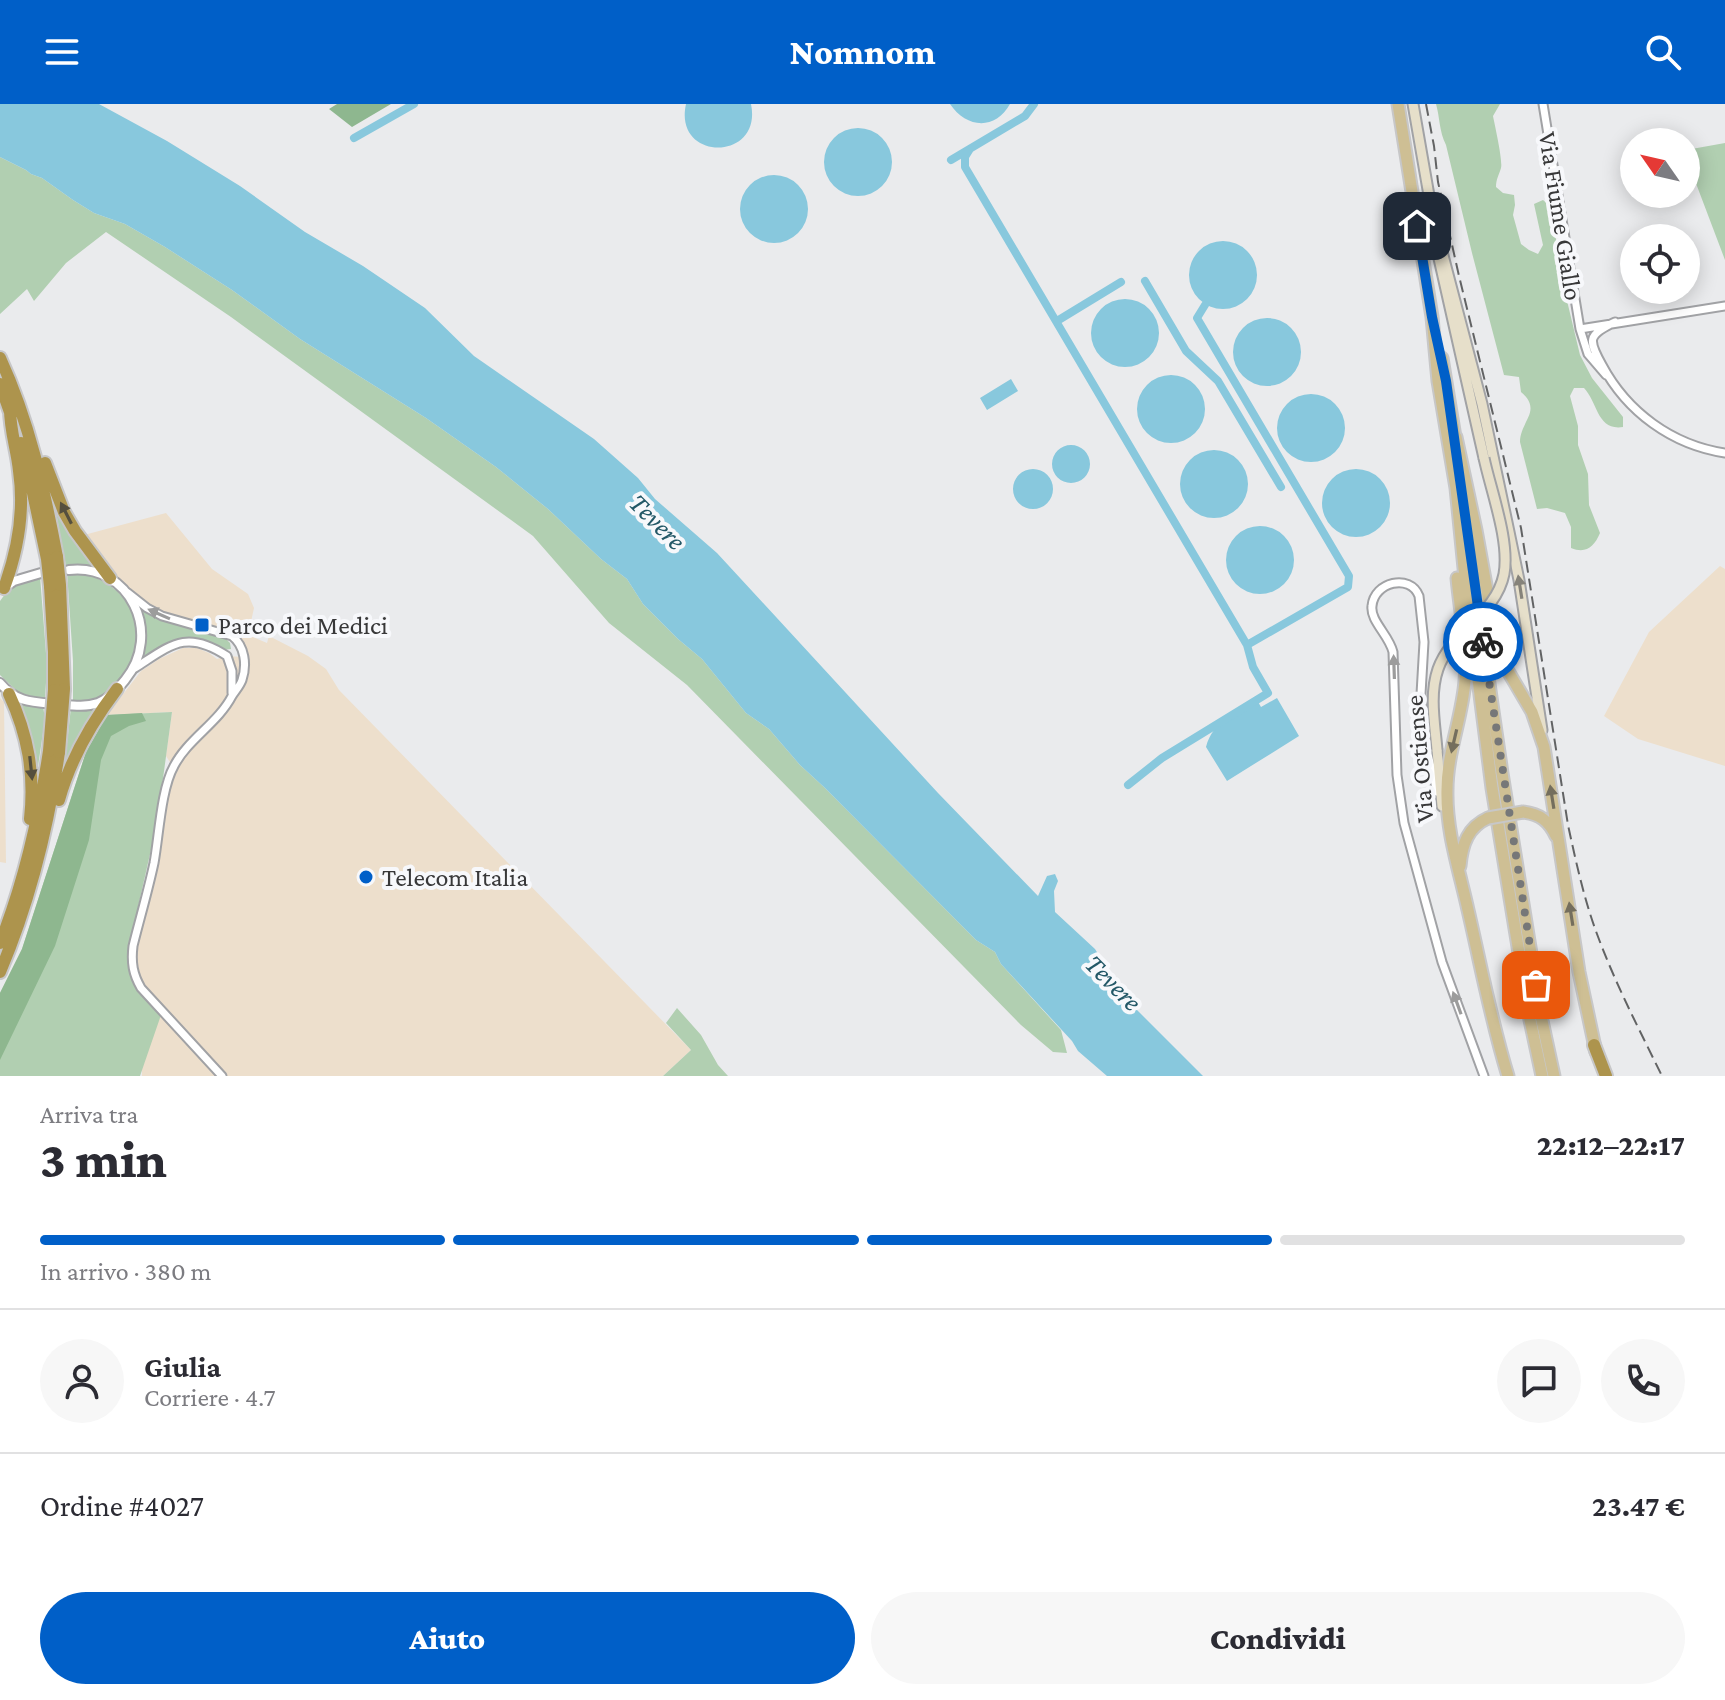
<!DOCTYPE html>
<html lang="it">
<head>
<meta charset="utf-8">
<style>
  :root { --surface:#fff; --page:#f7f7f7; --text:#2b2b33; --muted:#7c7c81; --line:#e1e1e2; --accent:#005fc8 }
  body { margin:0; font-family:"Crimson Pro",serif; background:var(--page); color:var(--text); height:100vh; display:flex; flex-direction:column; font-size:30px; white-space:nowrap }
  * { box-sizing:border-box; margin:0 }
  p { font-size:26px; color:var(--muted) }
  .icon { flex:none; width:44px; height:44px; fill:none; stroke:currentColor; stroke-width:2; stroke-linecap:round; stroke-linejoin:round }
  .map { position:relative; height:972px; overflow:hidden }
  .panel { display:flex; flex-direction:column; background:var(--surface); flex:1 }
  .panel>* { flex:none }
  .needle { width:52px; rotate:304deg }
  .fabs { position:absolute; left:1620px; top:24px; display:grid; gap:16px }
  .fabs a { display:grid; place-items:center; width:80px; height:80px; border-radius:50%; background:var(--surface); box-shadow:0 4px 20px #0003; font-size:40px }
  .pin { position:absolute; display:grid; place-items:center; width:68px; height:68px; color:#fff; margin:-34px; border-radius:16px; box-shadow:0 4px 12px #0006 }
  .courier { position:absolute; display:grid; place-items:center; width:80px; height:80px; margin:-40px; border:6px solid #005fc8; border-radius:50%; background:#fff; color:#222; box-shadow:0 2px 10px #0007 }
  .headline em { font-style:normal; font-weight:800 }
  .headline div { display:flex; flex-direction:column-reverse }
  .headline { display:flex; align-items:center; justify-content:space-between; height:136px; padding:0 40px }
  h1 { font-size:52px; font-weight:800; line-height:60px }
  .bar { display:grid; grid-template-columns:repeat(4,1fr); gap:12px 8px; align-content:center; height:96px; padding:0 40px }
  .bar i { height:10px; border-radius:6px; background:var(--line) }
  .bar .selected { background:var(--accent) }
  .bar p { grid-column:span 4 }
  .line { display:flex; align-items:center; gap:20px; padding:0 40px; border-top:2px solid var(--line) }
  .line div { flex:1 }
  .round { display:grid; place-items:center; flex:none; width:84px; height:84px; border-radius:42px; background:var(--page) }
  .cta { display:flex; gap:16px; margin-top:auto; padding:16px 40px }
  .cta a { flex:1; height:92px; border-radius:48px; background:var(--accent); color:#fff; font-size:32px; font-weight:800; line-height:92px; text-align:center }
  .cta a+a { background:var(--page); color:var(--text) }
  header { display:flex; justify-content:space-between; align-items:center; height:104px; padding:0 40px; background:var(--accent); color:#fff; font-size:36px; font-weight:800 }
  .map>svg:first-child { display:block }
  .commercial { fill:#eddfcc }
  .green { fill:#b1cfb1 }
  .forest { fill:#8eb78f }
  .water { fill:#88c8dd }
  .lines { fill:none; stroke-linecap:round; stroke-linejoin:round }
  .canal { stroke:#88c8dd; stroke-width:8 }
  .minor-casing { stroke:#a1a2a5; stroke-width:11 }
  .tertiary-casing { stroke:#a1a2a5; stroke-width:12 }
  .secondary-casing { stroke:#a1a2a5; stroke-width:13 }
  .primary-casing { stroke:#c7c7c8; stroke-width:15 }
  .motorway-casing { stroke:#c7c7c8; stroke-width:16 }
  .minor { stroke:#fff; stroke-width:7 }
  .tertiary { stroke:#fff; stroke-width:8 }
  .secondary { stroke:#e6dfca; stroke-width:9 }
  .primary { stroke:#cebf94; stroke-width:11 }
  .motorway { stroke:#ad944d; stroke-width:12 }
  .rail { stroke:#626364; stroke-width:2; stroke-dasharray:12 6; stroke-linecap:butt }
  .secondary-bridge-casing { stroke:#a1a2a5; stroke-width:13; stroke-linecap:butt }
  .primary-bridge-casing { stroke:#c7c7c8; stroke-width:15; stroke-linecap:butt }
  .motorway-bridge-casing { stroke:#c7c7c8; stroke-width:16; stroke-linecap:butt }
  .secondary-bridge { stroke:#e6dfca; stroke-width:9 }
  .primary-bridge { stroke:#cebf94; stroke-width:11 }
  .motorway-bridge { stroke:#ad944d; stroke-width:12 }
  .oneway { fill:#554f3e }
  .oneway2 { fill:#86837a }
  .oneway3 { fill:#9c9c9c }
  .oneway4 { fill:#746e5d }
  .done { stroke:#767778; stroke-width:8; stroke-dasharray:0 14.4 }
  .route { stroke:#005fc8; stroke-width:10 }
  .poi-dot { fill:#005fc8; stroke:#f7f8fb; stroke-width:3 }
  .labels { text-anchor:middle; stroke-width:8; stroke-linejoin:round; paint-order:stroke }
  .street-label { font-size:26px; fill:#383839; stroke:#f7f8fb }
  .poi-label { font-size:26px; fill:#383839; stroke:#f7f8fb; text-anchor:start }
  .water-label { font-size:28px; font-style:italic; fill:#235867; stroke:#f7f8fb }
</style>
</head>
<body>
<header><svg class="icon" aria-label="menu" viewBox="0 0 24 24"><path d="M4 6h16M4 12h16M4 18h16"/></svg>Nomnom<svg class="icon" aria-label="search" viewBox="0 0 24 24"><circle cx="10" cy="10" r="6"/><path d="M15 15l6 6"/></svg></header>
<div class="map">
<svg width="1725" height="972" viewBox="0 0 1725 972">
  <rect width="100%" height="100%" fill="#eaebed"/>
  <path class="commercial" d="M166,409l46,56 36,25 6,14 -6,27 19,8 2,-7 39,20 18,13 13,21 352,360 -28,26h-521l-1,-88 -9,-29 41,-192 -7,-11 6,-44 -65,3 34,-44 18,-12 24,-11h14l12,5 8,6 10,-3 16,1 -11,-21 -70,-20 -41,-28 -37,-53z
    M1720,462l5,3v197l-87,-27 -34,-23 45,-84z
    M0,594l4,4 2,161 -6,-1z"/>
  <path class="green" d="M1436,0h64l-7,12c2,10 10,45 8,52 -2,7 -5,11 -5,19l7,6 11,2 1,10 -2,10 8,29 8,6 9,4 5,-9 -9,-41 9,-4 8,7 12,77 17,71 12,23 31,39v10c-26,4 -25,-24 -39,-39h-10l-4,8 8,30v19l10,29 1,31 11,28c-6,14 -14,21 -29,15v-21l-6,-14 -18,-5 -10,1 -17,-67c0,-21 23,-31 1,-50l-2,-15 -15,-2 -32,-122 -26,-108c-7,-14 -6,-27 -10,-41z
    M1725,39v117l-39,-103v-7z
    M0,53l26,13 5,4 11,4 31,22 21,13 31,11 40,23 67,43 68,49 126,79 70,49 52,42 53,50 26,20 16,25 35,35 24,20 44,54 23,16 31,36 25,23 151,152 19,12 6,12 60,66 6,23 -14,-1 -32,-27 -334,-340 -78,-62 -76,-87 -302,-219 -125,-85 -40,31 -32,38 -7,-12 -27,25z
    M55,403l20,33 19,26 -18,-2 -10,2z
    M67,468c50,0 89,49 62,96 -7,12 -18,24 -31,30 -7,3 -17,2 -25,3v-40z
    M40,472l7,90 -2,33 -26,-6 -19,-18v-74c10,-15 23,-20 40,-25z
    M140,504l20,11 66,20 4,4 1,6c-10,2 -14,-4 -23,-8 -24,-9 -45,6 -65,17 5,-18 1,-32 -3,-50z
    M20,601l23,1 2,13 -9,61z
    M99,602l-34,56 6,-55z
    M172,608l-15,111 -30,133c3,29 16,38 34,59l-21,61h-140v-83l22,-44 64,-197 21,-37z
    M677,904l24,27 17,30 10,11h-65l28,-26 -25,-27z"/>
  <path class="forest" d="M337,0h54l-39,23 -23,-18z
    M142,609l4,8 -17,5 -18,10 -10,24 -12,80 -34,106 -55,114v-67l22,-44 64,-197 21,-37z"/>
  <path class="water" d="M0,0h99l68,37 73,45 65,46 58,34 62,42 49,48 120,83 44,39 17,21 62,54 221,240 100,103 9,-20 8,-2 3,7 -4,10 1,21 40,37 31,50 77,77h-96l-29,-25 -6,-10 -71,-77 -6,-12 -19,-12 -151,-152 -25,-23 -31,-36 -23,-16 -44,-54 -24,-20 -35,-35 -16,-25 -26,-20 -53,-50 -52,-42 -70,-49 -126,-79 -68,-49 -67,-43 -40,-23 -31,-11 -21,-13 -31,-22 -11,-4 -5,-4 -26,-13z
    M686,0h65c12,58 -78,58 -65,0z
    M950,0h60c-15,27 -44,24 -60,0z
    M824 58a34 34 0 1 1 68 0a34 34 0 1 1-68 0Z
    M740 105a34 34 0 1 1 68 0a34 34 0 1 1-68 0Z
    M1189 171a34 34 0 1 1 68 0a34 34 0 1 1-68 0Z
    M1091 229a34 34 0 1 1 68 0a34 34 0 1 1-68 0Z
    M1233 248a34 34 0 1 1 68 0a34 34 0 1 1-68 0Z
    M1137 305a34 34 0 1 1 68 0a34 34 0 1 1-68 0Z
    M1011,275l7,12 -31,19 -7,-12z
    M1277 324a34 34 0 1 1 68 0a34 34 0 1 1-68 0Z
    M1052 360a19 19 0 1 1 38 0a19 19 0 1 1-38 0Z
    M1180 380a34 34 0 1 1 68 0a34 34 0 1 1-68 0Z
    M1013 385a20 20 0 1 1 40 0a20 20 0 1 1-40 0Z
    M1322 399a34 34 0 1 1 68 0a34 34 0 1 1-68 0Z
    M1226 456a34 34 0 1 1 68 0a34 34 0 1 1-68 0Z
    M1277,594l22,38 -72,45 -21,-34c7,-26 29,-34 51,-47l4,7z"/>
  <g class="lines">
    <path class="canal" d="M354,34l60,-34
      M970,45l-5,8v10l282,478
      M951,56l74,-44 9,-12
      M1145,177l41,70 32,30 63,106
      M1057,217l64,-39
      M1128,681l34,-27 106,-65 -15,-26 -6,-22 101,-58 1,-11 -152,-258 8,-13"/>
    <g class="minor-casing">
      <path id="minor" d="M1543,0l37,225 8,25 18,21
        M1615,218c-28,13 -27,18 -13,43 25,47 70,80 123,88
        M1580,225l145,-23
        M128,489l19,15 15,8 70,20c13,10 15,29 10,44 -2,6 -7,11 -10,16 -14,27 -44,43 -58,70 -13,23 -15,70 -20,97 -6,28 -14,55 -21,83 -2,17 0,28 8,42l81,88
        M135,564c36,-23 51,-39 92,-12l5,15v22
        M1437,688l-10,-42 -5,-31 -1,-25 3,-52 -5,-46c-9,-23 -45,-14 -47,10 -2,15 17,29 21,46l4,123 7,48 38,139 42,114"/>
    </g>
    <g class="tertiary-casing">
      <path id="tertiary" d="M5,483l9,-6 27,-8
        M0,579c16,19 31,19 55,21 14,1 29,4 43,-1 11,-4 20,-14 27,-23 38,-46 5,-117 -56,-110"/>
    </g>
    <g class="secondary-casing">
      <path id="secondary" d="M1413,0l21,120
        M1434,117l48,183 26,123 11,53 23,150
        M1438,150l46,204
        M1437,646l5,56"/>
    </g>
    <g class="primary-casing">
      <path id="primary" d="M1398,0l34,213 6,64 18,107 9,90 27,210 38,232 12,56
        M1442,254l14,85
        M1456,333l20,93 21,115 8,21 27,46 12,35 35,225 17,80
        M1467,428l35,241 39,243 13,60
        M1457,474c3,34 11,69 8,103 -3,37 -18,72 -18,109 -1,41 12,79 21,120 13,56 23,111 40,166
        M1523,708c17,2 26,9 33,24
        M1460,762c2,-22 8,-39 28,-48"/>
    </g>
    <g class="motorway-casing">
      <path id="motorway" d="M0,254c29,63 44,130 57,199
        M0,280l11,31
        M21,339l5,17 21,99
        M45,359l19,49 11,19 35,47
        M60,481l4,104
        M50,482l4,66v38
        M4,484c14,-38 21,-76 15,-117 -2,-21 -9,-40 -9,-62
        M9,590c19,41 26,80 21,125
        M59,696c11,-40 33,-78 58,-111
        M0,839c25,-62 39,-126 49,-192
        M0,868c30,-71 48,-144 59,-220
        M1594,941l12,31"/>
    </g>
    <use href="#minor" class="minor"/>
    <use href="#tertiary" class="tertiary"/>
    <use href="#secondary" class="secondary"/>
    <use href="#primary" class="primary"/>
    <use href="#motorway" class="motorway"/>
    <path class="rail" d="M1426,0l8,42 4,36 21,94 62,252 47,297c8,37 16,74 29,109 18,49 42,95 65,142"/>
    <g class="secondary-bridge-casing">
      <path id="secondary-bridge" d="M1437,646c-2,-26 -8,-55 1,-81 13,-38 58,-54 66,-95 6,-33 -13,-83 -20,-116"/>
    </g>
    <g class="primary-bridge-casing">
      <path id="primary-bridge" d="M1488,714l35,-6"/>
    </g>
    <g class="motorway-bridge-casing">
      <path id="motorway-bridge" d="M57,453l3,28
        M47,455l3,27
        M49,647l5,-61
        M59,648l5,-63"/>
    </g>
    <use href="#secondary-bridge" class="secondary-bridge"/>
    <use href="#primary-bridge" class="primary-bridge"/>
    <use href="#motorway-bridge" class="motorway-bridge"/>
  </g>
  <defs><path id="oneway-solid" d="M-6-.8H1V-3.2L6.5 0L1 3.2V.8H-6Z" transform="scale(2)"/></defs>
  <g class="oneway">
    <use href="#oneway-solid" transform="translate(66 409) rotate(-117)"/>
    <use href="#oneway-solid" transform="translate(31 664) rotate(84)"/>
  </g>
  <use class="oneway2" href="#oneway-solid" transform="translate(1520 483) rotate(-99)"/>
  <g class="oneway3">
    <use href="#oneway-solid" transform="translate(159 510) rotate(-156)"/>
    <use href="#oneway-solid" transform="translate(1394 563) rotate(-92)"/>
    <use href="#oneway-solid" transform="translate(1457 899) rotate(-110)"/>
  </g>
  <g class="oneway4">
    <use href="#oneway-solid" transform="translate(1454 637) rotate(103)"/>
    <use href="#oneway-solid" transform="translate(1552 693) rotate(-99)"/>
    <use href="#oneway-solid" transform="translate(1571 810) rotate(-99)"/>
  </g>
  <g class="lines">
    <path class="done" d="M1483,538l53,343"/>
    <path class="route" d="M1417,122l15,91 14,64 37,261"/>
  </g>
  <g class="poi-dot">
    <rect x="194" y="513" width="16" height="16" rx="4"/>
    <circle cx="366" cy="773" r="8"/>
  </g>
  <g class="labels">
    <g class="street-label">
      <text transform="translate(1561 112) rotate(81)" y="9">Via Fiume Giallo</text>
      <text transform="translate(1419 655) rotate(-95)" y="9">Via Ostiense</text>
    </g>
    <g class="poi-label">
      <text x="218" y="530">Parco dei Medici</text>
      <text x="382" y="782">Telecom Italia</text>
    </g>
    <g class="water-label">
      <text transform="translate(658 417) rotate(45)" y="10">Tevere</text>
      <text transform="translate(1114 878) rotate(45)" y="10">Tevere</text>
    </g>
  </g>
</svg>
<div class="fabs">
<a><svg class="needle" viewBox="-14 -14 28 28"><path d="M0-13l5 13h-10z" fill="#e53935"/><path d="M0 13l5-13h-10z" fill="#7c7c81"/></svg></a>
<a><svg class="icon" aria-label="locate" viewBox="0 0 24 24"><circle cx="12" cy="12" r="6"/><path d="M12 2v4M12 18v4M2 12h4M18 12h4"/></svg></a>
</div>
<div class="pin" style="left:1536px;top:881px;background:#ea580c"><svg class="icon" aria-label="bag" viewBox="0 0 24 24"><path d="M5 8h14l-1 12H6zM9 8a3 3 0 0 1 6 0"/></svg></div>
<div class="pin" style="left:1417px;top:122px;background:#1f2937"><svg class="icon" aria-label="home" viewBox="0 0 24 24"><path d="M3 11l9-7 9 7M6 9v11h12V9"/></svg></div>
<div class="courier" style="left:1483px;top:538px"><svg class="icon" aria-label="bike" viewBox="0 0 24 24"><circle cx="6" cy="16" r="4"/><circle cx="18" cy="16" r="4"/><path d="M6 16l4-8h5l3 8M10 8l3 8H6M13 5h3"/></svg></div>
</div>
<section class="panel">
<div class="headline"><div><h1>3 min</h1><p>Arriva tra</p></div><em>22:12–22:17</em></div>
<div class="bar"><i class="selected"></i><i class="selected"></i><i class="selected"></i><i></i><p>In arrivo · 380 m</p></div>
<div class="line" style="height:144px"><a class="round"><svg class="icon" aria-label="person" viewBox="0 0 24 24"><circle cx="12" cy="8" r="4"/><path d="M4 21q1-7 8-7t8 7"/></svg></a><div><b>Giulia</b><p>Corriere · 4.7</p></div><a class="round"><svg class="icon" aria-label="chat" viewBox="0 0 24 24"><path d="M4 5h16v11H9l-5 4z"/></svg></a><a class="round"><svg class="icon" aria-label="phone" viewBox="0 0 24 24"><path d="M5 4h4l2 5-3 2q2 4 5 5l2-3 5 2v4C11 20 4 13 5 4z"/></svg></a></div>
<div class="line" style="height:104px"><div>Ordine #4027</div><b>23.47 €</b></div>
<div class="cta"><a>Aiuto</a><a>Condividi</a></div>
</section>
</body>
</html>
